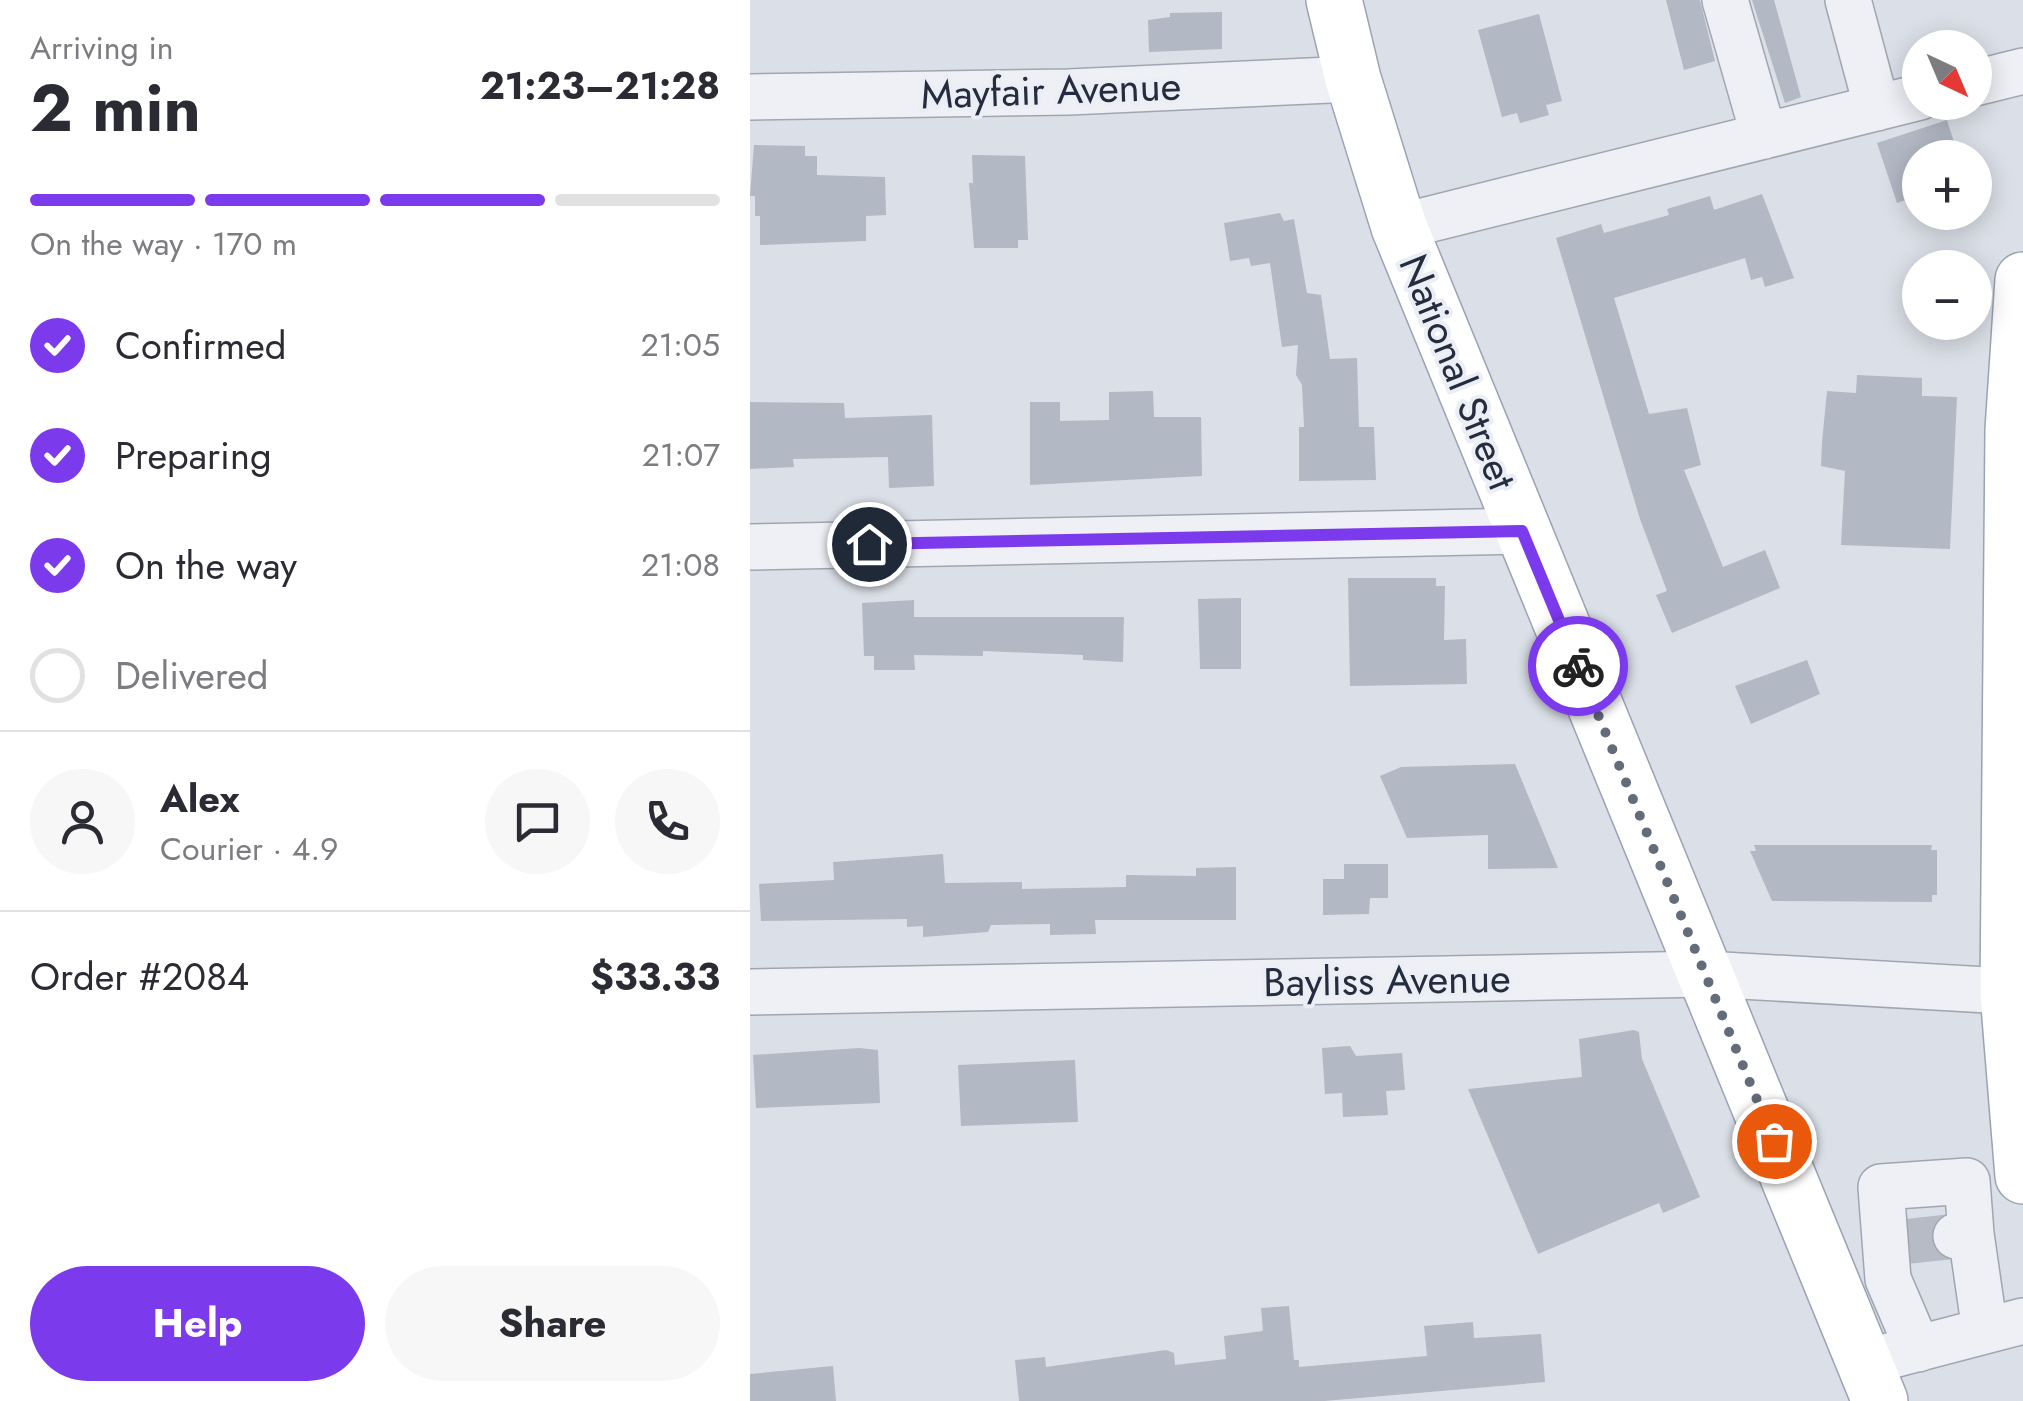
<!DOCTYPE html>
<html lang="en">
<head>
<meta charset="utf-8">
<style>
  :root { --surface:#fff; --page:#f7f7f7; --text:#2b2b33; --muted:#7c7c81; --line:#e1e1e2; --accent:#7c3aed }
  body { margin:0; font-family:Jost,sans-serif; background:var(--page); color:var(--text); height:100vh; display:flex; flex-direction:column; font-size:38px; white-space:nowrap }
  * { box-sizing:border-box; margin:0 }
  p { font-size:32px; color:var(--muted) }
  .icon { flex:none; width:55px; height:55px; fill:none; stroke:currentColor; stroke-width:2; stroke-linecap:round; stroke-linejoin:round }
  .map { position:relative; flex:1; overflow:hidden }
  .panel { display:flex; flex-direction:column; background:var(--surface); width:750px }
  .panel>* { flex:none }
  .needle { width:65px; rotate:136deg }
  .controls { position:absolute; left:1152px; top:30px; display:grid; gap:20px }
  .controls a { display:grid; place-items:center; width:90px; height:90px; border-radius:50%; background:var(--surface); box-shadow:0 5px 25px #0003; font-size:50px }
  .pin { position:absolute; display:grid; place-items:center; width:85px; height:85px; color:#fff; margin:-42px; border:5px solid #fff; border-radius:50%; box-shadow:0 2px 10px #0007 }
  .courier { position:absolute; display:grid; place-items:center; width:100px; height:100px; margin:-50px; border:8px solid #7c3aed; border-radius:50%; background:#fff; color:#222; box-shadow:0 2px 12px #0007 }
  .head em { font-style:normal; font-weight:700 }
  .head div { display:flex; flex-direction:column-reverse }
  .head { display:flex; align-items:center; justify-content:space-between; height:170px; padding:0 30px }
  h1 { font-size:65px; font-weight:700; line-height:75px }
  .bar { display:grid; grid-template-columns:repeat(4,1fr); gap:15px 10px; align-content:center; height:120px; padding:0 30px }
  .bar i { height:12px; border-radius:8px; background:var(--line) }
  .bar .on { background:var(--accent) }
  .bar p { grid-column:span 4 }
  .line { display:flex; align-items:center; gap:25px; padding:0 30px; border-top:2px solid var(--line) }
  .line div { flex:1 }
  .round { display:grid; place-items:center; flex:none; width:105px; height:105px; border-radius:52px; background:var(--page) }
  ol { padding:0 30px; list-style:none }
  li { display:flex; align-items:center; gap:30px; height:110px }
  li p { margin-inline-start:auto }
  li .icon { padding:10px; border-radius:50%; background:var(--accent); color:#fff; stroke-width:4 }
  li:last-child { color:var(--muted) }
  li i { width:55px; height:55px; border:5px solid var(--line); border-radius:50% }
  .cta { display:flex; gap:20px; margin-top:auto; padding:20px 30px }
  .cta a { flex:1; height:115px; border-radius:60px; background:var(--accent); color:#fff; font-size:40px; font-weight:700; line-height:115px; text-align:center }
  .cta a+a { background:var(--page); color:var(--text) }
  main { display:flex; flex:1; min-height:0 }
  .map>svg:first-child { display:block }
  .building { fill:#b2b8c4 }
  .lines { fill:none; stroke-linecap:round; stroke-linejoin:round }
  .minor-tunnel { stroke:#b6bbc5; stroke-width:45; stroke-dasharray:45 22; stroke-linecap:butt }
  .minor-casing { stroke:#a0a6b1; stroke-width:48 }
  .major-casing { stroke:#9aa2b4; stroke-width:58 }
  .minor { stroke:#eef0f5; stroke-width:45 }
  .major { stroke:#fff; stroke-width:55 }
  .done { stroke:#646b79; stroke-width:10; stroke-dasharray:0 18 }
  .route { stroke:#7c3aed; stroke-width:12 }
  .labels { text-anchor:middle; stroke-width:8; stroke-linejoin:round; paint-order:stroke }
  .street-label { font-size:40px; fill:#242c3e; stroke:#ebeef5 }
</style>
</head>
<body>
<main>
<section class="panel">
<div class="head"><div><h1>2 min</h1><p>Arriving in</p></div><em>21:23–21:28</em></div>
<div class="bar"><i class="on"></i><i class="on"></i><i class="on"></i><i></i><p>On the way · 170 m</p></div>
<ol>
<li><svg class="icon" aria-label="check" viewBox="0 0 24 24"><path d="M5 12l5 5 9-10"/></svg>Confirmed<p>21:05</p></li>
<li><svg class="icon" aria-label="check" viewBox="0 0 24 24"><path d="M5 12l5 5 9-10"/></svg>Preparing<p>21:07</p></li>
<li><svg class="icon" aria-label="check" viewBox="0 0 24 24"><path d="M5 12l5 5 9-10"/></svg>On the way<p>21:08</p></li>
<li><i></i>Delivered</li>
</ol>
<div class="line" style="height:180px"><a class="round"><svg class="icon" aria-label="person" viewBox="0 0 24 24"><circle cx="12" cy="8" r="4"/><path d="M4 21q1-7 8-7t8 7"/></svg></a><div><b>Alex</b><p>Courier · 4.9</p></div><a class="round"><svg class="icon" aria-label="chat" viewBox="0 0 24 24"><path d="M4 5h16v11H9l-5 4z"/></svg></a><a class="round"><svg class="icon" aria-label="phone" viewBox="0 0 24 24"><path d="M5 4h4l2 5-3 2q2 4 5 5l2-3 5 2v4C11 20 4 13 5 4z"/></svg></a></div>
<div class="line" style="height:130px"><div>Order #2084</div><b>$33.33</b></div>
<div class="cta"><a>Help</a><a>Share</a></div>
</section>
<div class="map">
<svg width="1273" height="1401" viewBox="0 0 1273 1401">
  <rect width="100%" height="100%" fill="#dbdfe7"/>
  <path class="building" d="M916,0h34l15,61 -31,9z
    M1002,0h22l27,97 -16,6z
    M472,12v37l-73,3 -1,-32 22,-3v-4z
    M789,14l23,87 -16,4 3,10 -29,8 -3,-10 -15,4 -24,-87z
    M1197,120l12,38h-39v37l-23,8 -20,-60z
    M4,145l51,1v10h12v19l68,2 1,38 -20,1v25l-106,4v-29h-5v-20h-5z
    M222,155l53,1 3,84h-10v8h-44l-5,-65h4z
    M1012,194l32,84 -29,9 -3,-10 -11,3 -6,-22 -131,40 35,116 38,-6 14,57 -17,5 39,97 42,-17 15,38 -108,45 -16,-38 11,-4 -27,-72 -84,-281 45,-14 3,9 65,-18 -2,-6 43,-13 4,14z
    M530,213l4,8 10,-2 13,74 14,2 9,64 27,-1 2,69h15l2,53 -77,1v-54h5l-2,-42 -6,-10 2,-30 -16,2 -12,-84 -19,3 -2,-8 -19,3 -6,-38z
    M1107,375l65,3v18l35,1 -7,152 -109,-4 4,-74 -24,-5 1,-24 5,-51 29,2z
    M403,391l1,26h47l1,59 -172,9v-83h30v19l49,-1v-28z
    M0,402l94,1 1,15 87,-3 2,71 -45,2 -1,-31 -95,2 1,8 -44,2z
    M598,578h88v8h9l-1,54 22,-1 1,45 -117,2z
    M491,598v71h-41l-2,-70z
    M164,600v17h210l-1,45 -40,-2v-5l-100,-4v5l-69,-1 1,15h-41v-14h-10l-2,-53z
    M1057,660l13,34 -69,30 -16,-38z
    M765,764l43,104 -70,1v-34l-81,3 -27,-62 21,-9z
    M1004,845h178l-1,5h6v45h-5v7l-160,-1 -22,-50h6z
    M193,854l2,29 77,-1v7l104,-2v-12l70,1v-8l40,-1v53h-141l1,14 -46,1v-11l-59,1 -3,7 -65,5v-11l-16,1v-8l-146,2 -2,-37 75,-4 -1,-18z
    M594,864h44v34h-18l-1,16 -46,1v-36h21z
    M884,1030l5,2 3,27 58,138 -37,16 -4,-10 -121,51 -70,-165 114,-12 -3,-38z
    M600,1046l6,10 46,-3 3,37 -19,1 2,24 -45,2 -1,-24 -17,1 -3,-46z
    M109,1048l19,2 2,53 -124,5 -3,-53z
    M325,1060l3,62 -117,4 -3,-61z
    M539,1306l5,54h5v7l128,-11 -3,-30 49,-4 1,16 67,-4 4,48 -221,19h-305l-4,-41 30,-3 1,10 120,-17 8,3 1,12 51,-6 -2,-23 39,-5 -2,-23z
    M83,1366l3,35h-86v-27z"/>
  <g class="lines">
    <path class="minor-tunnel" d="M1152,1242l54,-6"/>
    <g class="minor-casing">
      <path id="minor" d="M975,0l39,136
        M1098,0l29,108
        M1225,83l48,-12
        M0,97l319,-5 284,-13
        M649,227l521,-130
        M0,547l773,-16
        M0,992l956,-18 317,18
        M1206,1236l15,-2 14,97
        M1168,1349l-30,-70 -7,-92 86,-6 4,53
        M1139,1356l134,-35"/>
    </g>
    <g class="major-casing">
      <path id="major" d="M584,0l19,79 46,148 481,1174
        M1273,280l-10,150 -5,563 15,183"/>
    </g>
    <use href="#minor" class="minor"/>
    <use href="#major" class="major"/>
  </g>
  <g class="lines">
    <path class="done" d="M828,666l196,475"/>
    <path class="route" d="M119,544l653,-13 56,135"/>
  </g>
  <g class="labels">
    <g class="street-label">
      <text transform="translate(301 90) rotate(-2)" y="14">Mayfair Avenue</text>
      <text transform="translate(708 372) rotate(68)" y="14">National Street</text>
      <text transform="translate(637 980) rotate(-1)" y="14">Bayliss Avenue</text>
    </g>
  </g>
</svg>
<div class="controls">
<a><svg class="needle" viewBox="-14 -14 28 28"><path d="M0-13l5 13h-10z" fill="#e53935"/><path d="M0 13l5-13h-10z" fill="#7c7c81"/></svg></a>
<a>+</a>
<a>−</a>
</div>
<div class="pin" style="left:1024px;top:1141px;background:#ea580c"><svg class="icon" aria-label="bag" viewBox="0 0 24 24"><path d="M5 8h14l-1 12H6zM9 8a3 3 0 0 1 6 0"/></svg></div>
<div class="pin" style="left:119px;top:544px;background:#1f2937"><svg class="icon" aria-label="home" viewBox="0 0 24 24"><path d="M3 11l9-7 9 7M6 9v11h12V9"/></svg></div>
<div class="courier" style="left:828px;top:666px"><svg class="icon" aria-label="bike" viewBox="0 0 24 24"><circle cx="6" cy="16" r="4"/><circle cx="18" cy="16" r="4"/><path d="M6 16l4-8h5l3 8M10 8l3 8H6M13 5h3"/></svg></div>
</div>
</main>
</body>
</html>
